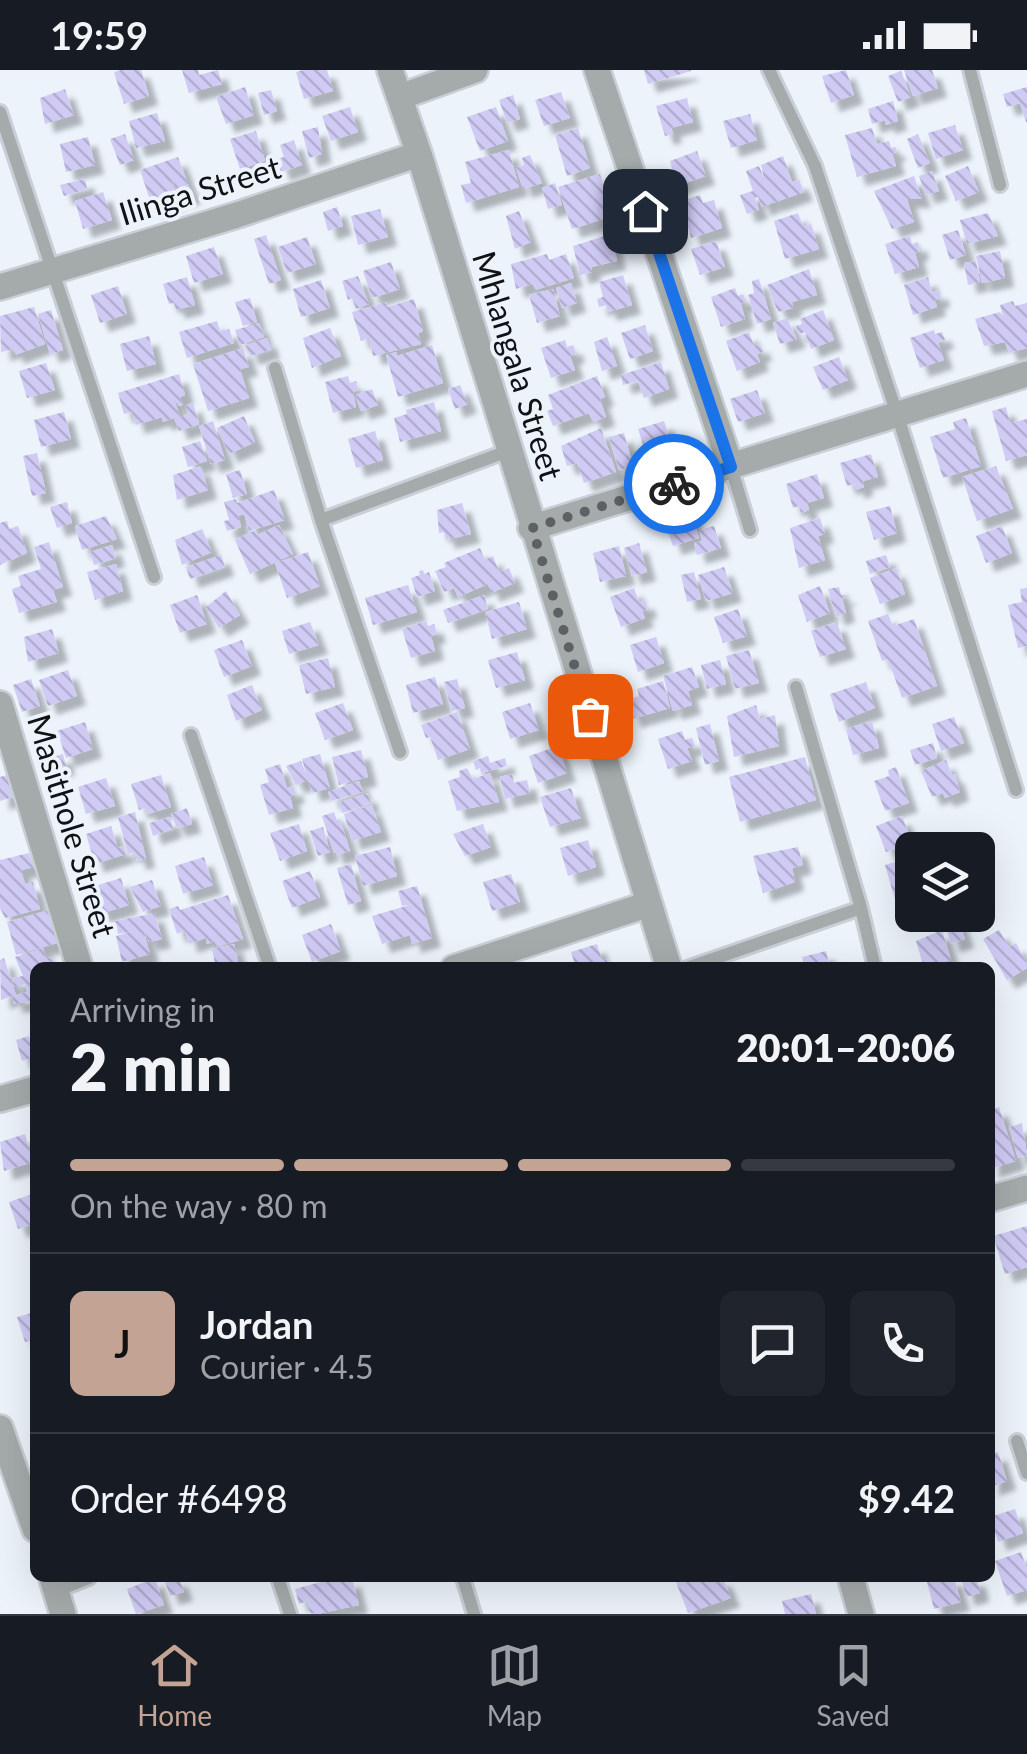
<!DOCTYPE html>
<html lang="en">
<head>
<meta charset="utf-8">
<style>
  :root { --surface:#171b24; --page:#20242c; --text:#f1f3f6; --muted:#9ea1a6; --line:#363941; --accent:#c3a494 }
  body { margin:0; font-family:Lato,sans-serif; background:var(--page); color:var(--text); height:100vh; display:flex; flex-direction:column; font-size:38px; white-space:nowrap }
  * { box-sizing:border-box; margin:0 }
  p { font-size:32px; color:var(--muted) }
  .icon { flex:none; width:55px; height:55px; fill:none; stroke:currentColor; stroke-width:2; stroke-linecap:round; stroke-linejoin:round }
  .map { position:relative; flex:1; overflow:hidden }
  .drawer { position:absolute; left:30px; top:892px; width:965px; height:620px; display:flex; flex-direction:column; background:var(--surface); border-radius:15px; box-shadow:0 10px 40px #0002 }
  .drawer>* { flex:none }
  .fabs { position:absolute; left:895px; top:762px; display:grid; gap:20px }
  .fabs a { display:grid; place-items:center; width:100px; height:100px; border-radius:15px; background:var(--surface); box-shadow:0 10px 40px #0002; font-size:50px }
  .pin { position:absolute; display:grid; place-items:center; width:85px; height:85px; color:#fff; margin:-42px; border-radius:20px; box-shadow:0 5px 15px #0006 }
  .courier { position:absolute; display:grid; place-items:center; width:100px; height:100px; margin:-50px; border:8px solid #1a73e8; border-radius:50%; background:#fff; color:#222; box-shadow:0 2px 12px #0007 }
  .head em { font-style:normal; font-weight:800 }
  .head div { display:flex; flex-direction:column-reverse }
  .head { display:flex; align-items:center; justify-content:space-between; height:170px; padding:0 40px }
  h1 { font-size:65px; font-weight:800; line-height:75px }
  .bar { display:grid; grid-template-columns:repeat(4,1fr); gap:15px 10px; align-content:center; height:120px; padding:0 40px }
  .bar i { height:12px; border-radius:8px; background:var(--line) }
  .bar .on { background:var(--accent) }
  .bar p { grid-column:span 4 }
  .line { display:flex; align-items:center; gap:25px; padding:0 40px; border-top:2px solid var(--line) }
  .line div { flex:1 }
  .round { display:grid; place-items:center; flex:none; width:105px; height:105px; border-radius:15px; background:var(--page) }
  .status { display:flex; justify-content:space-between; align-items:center; height:70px; padding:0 50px; background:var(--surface); direction:ltr }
  .status svg { height:28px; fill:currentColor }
  .dock { display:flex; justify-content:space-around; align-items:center; height:140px; border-top:2px solid var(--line); background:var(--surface); font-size:28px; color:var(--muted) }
  .dock a { display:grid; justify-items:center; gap:5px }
  .dock .on { color:var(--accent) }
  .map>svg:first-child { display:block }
  .building { fill:url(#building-back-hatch); filter:url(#shadow) }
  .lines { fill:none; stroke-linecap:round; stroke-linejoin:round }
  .service-casing { stroke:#c9cfd6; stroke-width:18 }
  .minor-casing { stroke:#c9cfd6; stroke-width:30 }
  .service { stroke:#a5aaab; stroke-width:12 }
  .minor { stroke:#a5aaab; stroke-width:25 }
  .done { stroke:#5d6166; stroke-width:10; stroke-dasharray:0 18 }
  .route { stroke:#1a73e8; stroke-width:12 }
  .labels { text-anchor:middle; stroke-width:8; stroke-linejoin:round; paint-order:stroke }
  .street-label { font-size:32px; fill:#101215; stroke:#ecf3fb }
</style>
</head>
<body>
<div class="status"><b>19:59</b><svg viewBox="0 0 49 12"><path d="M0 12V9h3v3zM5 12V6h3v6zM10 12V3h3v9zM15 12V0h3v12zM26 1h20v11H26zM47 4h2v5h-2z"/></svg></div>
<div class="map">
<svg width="1027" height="1544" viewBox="0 0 1027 1544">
  <defs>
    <pattern id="building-back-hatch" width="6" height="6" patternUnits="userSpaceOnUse" patternTransform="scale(2.5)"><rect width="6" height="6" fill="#d0cbf5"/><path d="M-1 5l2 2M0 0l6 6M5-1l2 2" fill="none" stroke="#b2add1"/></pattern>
    <filter id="shadow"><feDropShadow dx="9" dy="9" stdDeviation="2.5" flood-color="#0004"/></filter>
  </defs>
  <rect width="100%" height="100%" fill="#ecf3fb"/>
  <path class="building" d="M121,0h20l8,26 -25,8 -10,-32z
    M182,0h16l1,5 19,-5 4,14 -33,9z
    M303,0h24l6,21 -29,8 -8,-27z
    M644,0h47v1l-43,13z
    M846,0l8,25 -23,8 -9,-27z
    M904,0h28l6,18 -25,8z
    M901,1l10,26 -13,5 -10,-26z
    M245,17l9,28 -28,9 -10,-27z
    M1027,17v35h-1l-6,-19 -13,4 -4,-13z
    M65,19l9,26 -29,9 -5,-26z
    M271,20l6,21 -13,4 -6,-22z
    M561,22l9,26 -26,8 -9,-26z
    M513,25l7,24 -13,4 -8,-23z
    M687,28l6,24 -22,6 2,6 -8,2 -9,-30z
    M893,31l5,20 -12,4 -1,-5 -13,4 -4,-15z
    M350,37l8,25 -27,9 -9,-25z
    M496,37l12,34 -28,10 -13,-34z
    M157,43l8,28 -29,7 -7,-27z
    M750,44l7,26 -26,8 -8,-27z
    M955,55l8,25 -27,9 -8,-26z
    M318,57l4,27 -13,4 -7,-27z
    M578,58l12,40 -23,8 -12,-41z
    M872,58l5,16 12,-3 2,7 4,-1 2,5 -5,1 4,13 -39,11 -12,-42z
    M256,61l9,30 -25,8 -10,-30z
    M125,64l9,26 -14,5 -10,-26z
    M918,64l12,29 -12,5 -11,-29z
    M88,67l7,28 -29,7 -6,-28z
    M294,70l8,25 -21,7 -4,-13 7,-2 -4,-12z
    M509,80l10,37 -53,16 -5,-18 10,-2 -6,-21z
    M697,81l9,25 -30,10 -6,-25z
    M530,85l12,28 -19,6 -7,-22 8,-2 -2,-7z
    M783,86l9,26 7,-2 5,12 -31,11 -5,-10 4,10 -10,4 -4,-10 -3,1 4,12 -12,4 -7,-19 13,-4 -7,-20 13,-5 5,12 -3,-13z
    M178,87l14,38 -12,4 -11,-27 9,28 -25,9 -13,-39z
    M968,96l11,26 -23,9 -11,-25z
    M932,101l7,20 -13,4 -7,-19z
    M600,104l9,27 6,-1 4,14 -47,15 -14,-42z
    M914,106l8,23h-15l7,23 -22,7 -18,-38z
    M85,109l2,10 -23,7 -4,-11z
    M555,113l7,22 -14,4 -6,-21z
    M103,122l9,28 -29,9 -8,-28z
    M700,125l3,8 11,-3 8,28 -31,10 -10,-37z
    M337,137l6,19 -15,5 -5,-19z
    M380,139l8,28 -30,8 -7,-29z
    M519,141l12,31 -16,7 -9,-33z
    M798,143l5,13 8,-2 8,25 -34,10 -11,-38z
    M988,143l10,23 -31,8 -7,-24z
    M958,160l8,25 -16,5 -8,-25z
    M611,164l6,27 -26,6 1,5 -12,3 -7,-29z
    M266,165l15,45 -12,4 -15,-45z
    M910,166l2,8 6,-2 2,9 -5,2 4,14 -24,7 -10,-30z
    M307,167l9,27 -29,9 -9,-26z
    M716,171l9,26 -25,8 -9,-26z
    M214,177l9,27 -29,9 -8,-27z
    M1000,181l5,27 -23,5 -6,-27z
    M547,184l2,6 17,-6 8,24 -39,12 -2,-6 -17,5 -5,-25z
    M976,191l4,21 -12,3 -4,-22z
    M391,192l9,27 -28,9 -9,-27z
    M809,199l8,26 -25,7 1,6 -15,4 -11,-27z
    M623,205l9,30 -24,7 -2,-7 -7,2 -2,-8 6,-2 -4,-15z
    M358,206l11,28 -13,5 -4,-11 -4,2 -6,-19z
    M187,207l8,28 -19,5 -2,-7 -5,1 -6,-20z
    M928,207l4,15 7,-2 2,8 -6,2 2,7 -24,8 -9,-30z
    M759,209l12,40 -14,5 -9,-29 6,-2 -2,-12z
    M321,210l9,28 -29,9 -8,-28z
    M571,213l6,20 -15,5 -6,-20z
    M118,216l9,28 -27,9 -9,-28z
    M735,218l3,8 5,-2 3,8 -5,2 4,15 -24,8 -10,-30z
    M553,219l7,27 -23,7 -8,-28z
    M250,228l7,24 -14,4 -8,-24z
    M414,229l9,32 -5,2 3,11 -48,12 -4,-18 -8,3 -9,-29 34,-10 1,5z
    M1013,231l2,5 12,-3v45l-18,5 -4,-11 -21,4 -9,-27 25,-7 3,4 -3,-11z
    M34,237l11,37 -30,11 -2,-6 -12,3 -1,-36z
    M51,240l12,40 -13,4 -12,-40z
    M823,240l11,30 -23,9 -6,-17 -6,2 -3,-8 6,-2 -2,-5z
    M787,248l10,21 -17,5 -7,-21z
    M217,251l3,10 9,-2 5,14 -47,15 -8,-26z
    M259,253l5,14 -24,8 -5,-15z
    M645,255l8,26 -23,8 -9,-26z
    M330,258l11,28 -29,12 -9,-30z
    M934,260l1,4 7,-2 3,8 -7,2 6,18 -24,8 -10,-30z
    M749,262l5,14 6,-2 3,8 -6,2 3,8 -23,9 -11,-30z
    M149,266l7,28 -29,7 -7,-27z
    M607,267l10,29 -15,5 -8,-29z
    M267,268l4,12 -21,6 -4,-11z
    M565,270l2,7 6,-2 3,9 -6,2 5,14 -24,8 -10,-30z
    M432,275l11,38 -45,14 -12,-42 10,-3 1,4z
    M243,278l6,19 -9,2 9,29 -41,13 -15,-47z
    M839,287l9,23 -25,10 -10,-23z
    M661,292l8,27 -25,9 -6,-17 -15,4 -2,-10z
    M46,293l9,27 -28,8 -8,-27z
    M179,304l6,21 -5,2 3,8 -4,1 -5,-7 6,18 9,-3 -4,-8 8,-3 6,21 -20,7 -5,-13 -11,4 -1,-5 -26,8 -4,-13 -8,2 -6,-21z
    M348,306l2,7 6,-2 2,9 -5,2 3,15 -23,6 -8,-31z
    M597,306l8,21 -5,2 6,18 -13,5 -4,-9 -36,13 -6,-15 6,-2 -5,-14z
    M460,315l8,19 -13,5 -7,-20z
    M372,319l6,16 -17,6 -6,-16z
    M757,320l8,23 -27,9 -8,-23z
    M434,332l7,29 -41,11 -6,-24 13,-4 -1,-4z
    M1006,337l4,16 17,-4v36l-21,6 -14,-50z
    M64,342l7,27 -30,8 -7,-27z
    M244,346l11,26 -26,12 -12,-26z
    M966,348l15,48 -38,12 -13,-41 25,-8 -2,-7z
    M213,351l12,39 -14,4 -12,-38z
    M664,351l9,28 -26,8 -9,-28z
    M601,358l15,44 -32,11 -7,-20 -10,3 -6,-20z
    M375,361l8,29 -27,8 -8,-29z
    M624,363l9,33 -14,4 -10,-33z
    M200,371l7,20 -19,6 -6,-20z
    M37,383l9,40 -14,3 -9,-40z
    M871,384l7,23 -15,4 1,6 -8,3 -2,-6 -7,2 -7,-23z
    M201,396l7,24 -31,10 -4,-25z
    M996,396l17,43 -36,12 -15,-44z
    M240,400l7,24 -14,4 -7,-24z
    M817,404l7,24 -17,5 2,7 -8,3 -2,-7 -6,2 -7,-24z
    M274,420l11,30 -36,11 -5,-17 -6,2 3,11 -14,4 -3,-10 5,-1 -5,-18 12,-3 1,4z
    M67,432l5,21 -15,5 -7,-21z
    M462,433l9,31 -25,6 -2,-8 -5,1 -2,-23z
    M890,436l7,27 -23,7 -8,-28z
    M691,442l8,26 -26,8 -9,-25z
    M106,446l11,23 -35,11 -7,-24z
    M820,448l5,16 -7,2 7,24 -26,8 -9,-40z
    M7,451l2,8 9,-3 9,27 -27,12v-42z
    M279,455l14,29 -43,20 -15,-34 20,-10 2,5z
    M714,456l7,22 -24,7 -3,-12 8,-2 -3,-11z
    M1002,456l10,27 -26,10 -10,-27z
    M202,459l10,23 -30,13 -7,-25z
    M49,472l14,45 -10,3 4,12 -38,11 -7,-24 9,-3 -3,-10 23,-7 -7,-22z
    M639,473l8,29 -15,4 -8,-28z
    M112,475l4,13 -22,7 -4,-13z
    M619,476l7,30 -26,6 -7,-29z
    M480,478l5,12 8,-4 6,16 10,-4 6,15 -24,10 -3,-9 -30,13 -4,-9 -10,4 -9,-21 11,-4 -2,-4z
    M308,482l12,34 -33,12 -12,-35z
    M221,485l4,12 -35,12 -4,-12z
    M886,485l4,12 -20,7 -4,-13z
    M116,494l7,27 -28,9 -8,-28z
    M724,497l9,26 -27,8 -8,-26z
    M896,498l9,26 -25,10 -10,-26z
    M423,500l1,4 5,-2 6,19 -18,6 -6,-19 9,-3 -1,-4z
    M694,502l7,27 -14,3 -6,-27z
    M408,515l9,27 -44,13 -8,-27z
    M820,516l10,27 -23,9 -9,-27z
    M839,517l2,8h9l-8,3 4,15 -10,4 -8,-28z
    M634,518l5,14 6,-2 3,9 -6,2 3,7 -24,9 -11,-30z
    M1027,518v58l-9,2 -10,-43 14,-3 -2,-13z
    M226,521l14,24 -21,13 -13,-21z
    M197,525l10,29 -27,9 -10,-28z
    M484,525l4,14 -40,14 -5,-13z
    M519,532l8,27 -35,10 -7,-27z
    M738,539l9,27 -24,7 -9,-26z
    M888,544l5,12 21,-7 23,67 -35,12 -14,-39 -6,2 -14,-40z
    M426,551l2,5 6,-2 3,10 -6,2 4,15 -24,7 -9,-29z
    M310,552l9,23 -30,9 -7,-23z
    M837,552l9,27 -26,8 -9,-26z
    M52,559l7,24 -31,9 -4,-25z
    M656,567l8,26 -26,9 -8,-27z
    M242,570l10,26 -28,11 -10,-27z
    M749,580l10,33 -24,6 -9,-33z
    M517,582l8,28 -29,8 -8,-28z
    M328,588l7,29 -29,7 -7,-29z
    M720,590l6,24 -19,5 -6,-24z
    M692,597l7,20 -11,4 4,14 -19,6 -10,-35z
    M68,600l9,26 -29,10 -9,-26z
    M435,607l8,27 -30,9 -7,-28z
    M31,609l9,27 -18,6 -9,-27z
    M457,609l8,29 -13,3 -8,-29z
    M663,611l7,27 -38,11 -6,-19 13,-4 -2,-7z
    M866,612l9,26 -36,14 -9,-28z
    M252,615l10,25 -26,11 -9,-26z
    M343,633l10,27 -28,10 -10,-27z
    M530,633l9,27 -29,9 -8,-27z
    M756,635l4,14 15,-4 4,31 -45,11 -7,-41z
    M457,642l13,37 -32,11 -8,-23 -4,1 -5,-13z
    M954,647l10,26 -23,8 -9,-27z
    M872,651l7,27 -26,7 -7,-26z
    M85,652l8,27 -27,9 -9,-27z
    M710,654l9,37 -14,4 -9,-37z
    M682,661l3,9 7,-2 3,8 -8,2 5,13 -24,8 -10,-30z
    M933,673l4,15 -22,7 -5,-15z
    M558,676l9,27 -29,10 -9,-27z
    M361,680l7,27 -29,8 -7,-28z
    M63,684l3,12 -24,8 -4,-13z
    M320,684l10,34 -18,5 -4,-13 -12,5 -10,-19 15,-5 6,16 -5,-18z
    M488,686l2,7 15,-5 2,8 -26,7 -1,-5 -4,2 -3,-9z
    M805,687l11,43 -76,22 -11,-45z
    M946,690l6,15 3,-1 5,18 -15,6 -2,-5 -11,4 -11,-26z
    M280,694l7,24 6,-2 3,8 -6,2 3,12 -24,7 -9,-30 9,-3 -4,-13z
    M896,697l13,36 -24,8 -11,-30 15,-5 -1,-6z
    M467,698l6,11 17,-6 9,29 -42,9 -9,-30 12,-4 -1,-6z
    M10,704l6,22 -16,5v-24z
    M512,704l2,9 13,-3 3,13 -25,6 -5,-22z
    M161,705l10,32 -23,7 -2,-6 -7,2 -8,-26z
    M106,708l9,28 -29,8 -8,-27z
    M359,711l4,11 -32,9 -3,-9z
    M571,718l10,30 -31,9 -10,-30z
    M367,723l4,10 -29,10 -3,-10z
    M372,735l9,27 -29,9 -8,-27z
    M187,738l5,16 -15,4 -6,-14z
    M135,742l11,47 -9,2 -2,-9 -7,2 -10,-37z
    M334,742l3,8 3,-1 10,32 -15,5 -13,-40z
    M902,746l10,27 -26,9 -10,-26z
    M170,747l3,12 -20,7 -4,-13z
    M299,754l8,27 -27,10 -10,-28z
    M483,754l8,23 -26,9 -12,-22z
    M111,756l7,22 5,-2 3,8 -31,10 -9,-30z
    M323,757l7,25 -12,4 -8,-25z
    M588,770l8,27 -28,9 -8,-28z
    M390,777l7,29 -34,10 -8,-30z
    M798,777l5,18 -11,3 3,14 -32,11 -10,-37z
    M29,783l5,14 -13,3 4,14 8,-2 7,27 -35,9 -5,-10v-48z
    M204,787l9,28 -30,9 -8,-28z
    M911,787l1,49 -14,4 -13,-45z
    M351,794l10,37 -13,4 -11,-37z
    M310,801l10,26 -28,11 -10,-27z
    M511,804l9,28 -28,9 -9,-29z
    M121,808l8,27 -29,9 -8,-27z
    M152,810l9,26 -18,6 -13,-25z
    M417,816l15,52 -20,6 -2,-9 -28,9 -10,-28 41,-12 -11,2 -4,-15z
    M228,825l15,44 -26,8 -2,-6 -8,3 -1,-6 -17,6 -4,-13 -8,3 -8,-25 9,-3 2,4z
    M49,840l8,33 -41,12 -9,-33z
    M155,843l7,26 -13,3 -6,-13 7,25 -28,8 -6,-26 17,-5 -15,3 -3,-13z
    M957,846l8,23 -14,5 -7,-23z
    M331,854l10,27 -29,11 -10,-27z
    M942,860l9,30 -27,8 -8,-27z
    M999,860l10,17 7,-4 11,20v5l-20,12 -24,-41z
    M234,874l4,18 -22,6 -4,-19z
    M597,874l5,16 5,-1 2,9h-33l-5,-16z
    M43,878l3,11 5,-2 2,11h-18v33l-21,3 -2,-8 -11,4 -1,-40 4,-2 12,37 11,-3 -2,-8 -11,3 -2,-9 11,-2 -8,-19z
    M826,881l4,17h-25l-3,-11z
    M29,966l6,21 -13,4 -6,-21z
    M999,1037l17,54 -26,8v-59z
    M1022,1053l5,32 -9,3 -9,-31z
    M25,1064l8,28 -29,9 -4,-29z
    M35,1123v31l-17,5 -9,-27z
    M1027,1156v41l-22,7 -12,-38z
    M35,1242v28l-10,2 -8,-25z
    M998,1382l9,29 -17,6v-33z
    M1015,1439l8,24 -25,9 -8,-25z
    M1021,1482l6,17v21l-20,6 -12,-35z
    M155,1508l9,27 -28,9 -9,-25z
    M164,1508h15l5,14 -14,4z
    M335,1508h6l1,3 10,-3 7,27 -42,9 -7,-1 -3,-12 -8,3 -4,-15z
    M689,1508h34l8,20 -43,15 -12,-31z
    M941,1508h13l7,24 -27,7 -7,-27z
    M961,1508h16l3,15 -14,4z
    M811,1524l5,20h-31l-3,-13z"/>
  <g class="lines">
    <g class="service-casing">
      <path id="service" d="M769,0l46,96 82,248 119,376
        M970,0l30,115
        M0,42l154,465
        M275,298l46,152 79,232
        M731,397l19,63
        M321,450l187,-69
        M796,617l65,221 14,60
        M191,665l79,233
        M687,898l174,-60
        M1017,1371l10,32
        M278,1508l12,36
        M463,1508l11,36
        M56,1521l33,-13"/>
    </g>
    <g class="minor-casing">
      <path id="minor" d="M390,0l29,84 250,814
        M597,0l134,397
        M400,27l75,-27
        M0,217l237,-72 182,-61
        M531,458l496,-154
        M0,634l80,264
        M454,898l195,-64
        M0,1029l35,-10
        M990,1129l37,-11
        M0,1358l35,101
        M52,1508l11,36
        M851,1508l10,36"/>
    </g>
    <use href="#service" class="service"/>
    <use href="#minor" class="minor"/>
  </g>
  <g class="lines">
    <path class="done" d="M590,646l-58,-188 142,-44"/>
    <path class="route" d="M645,141l86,256 -57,17"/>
  </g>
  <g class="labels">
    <g class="street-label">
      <text transform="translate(200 121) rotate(-17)" y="11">Ilinga Street</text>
      <text transform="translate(517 296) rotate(73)" y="11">Mhlangala Street</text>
      <text transform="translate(71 756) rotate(73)" y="11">Masithole Street</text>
    </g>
  </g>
</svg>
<div class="fabs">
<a><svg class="icon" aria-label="layers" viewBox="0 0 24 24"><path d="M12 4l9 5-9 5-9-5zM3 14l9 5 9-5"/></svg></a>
</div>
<div class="pin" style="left:590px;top:646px;background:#ea580c"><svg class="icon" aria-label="bag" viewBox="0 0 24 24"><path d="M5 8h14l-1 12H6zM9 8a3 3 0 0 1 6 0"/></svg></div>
<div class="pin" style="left:645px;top:141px;background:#1f2937"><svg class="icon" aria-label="home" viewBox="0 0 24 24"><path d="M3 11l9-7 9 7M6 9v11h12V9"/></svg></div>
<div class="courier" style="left:674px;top:414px"><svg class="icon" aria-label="bike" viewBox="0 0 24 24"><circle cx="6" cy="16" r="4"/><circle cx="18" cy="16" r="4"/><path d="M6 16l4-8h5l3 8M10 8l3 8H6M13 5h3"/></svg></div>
<section class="drawer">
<div class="head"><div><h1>2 min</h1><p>Arriving in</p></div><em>20:01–20:06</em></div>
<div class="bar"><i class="on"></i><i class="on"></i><i class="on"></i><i></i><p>On the way · 80 m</p></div>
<div class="line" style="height:180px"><b class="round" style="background:var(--accent);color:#111">J</b><div><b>Jordan</b><p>Courier · 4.5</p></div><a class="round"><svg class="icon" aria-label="chat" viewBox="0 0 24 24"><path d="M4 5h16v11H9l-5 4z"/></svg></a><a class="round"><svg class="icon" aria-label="phone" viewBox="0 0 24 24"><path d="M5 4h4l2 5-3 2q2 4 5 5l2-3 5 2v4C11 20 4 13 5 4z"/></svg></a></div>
<div class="line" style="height:130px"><div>Order #6498</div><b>$9.42</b></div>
</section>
</div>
<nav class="dock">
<a class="on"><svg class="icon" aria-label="home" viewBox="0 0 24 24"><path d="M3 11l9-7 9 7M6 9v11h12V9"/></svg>Home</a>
<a><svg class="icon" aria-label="map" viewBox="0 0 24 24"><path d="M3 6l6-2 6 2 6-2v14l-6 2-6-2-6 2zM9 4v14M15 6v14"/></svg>Map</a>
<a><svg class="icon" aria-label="saved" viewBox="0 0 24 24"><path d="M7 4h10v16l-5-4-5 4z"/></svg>Saved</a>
</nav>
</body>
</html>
